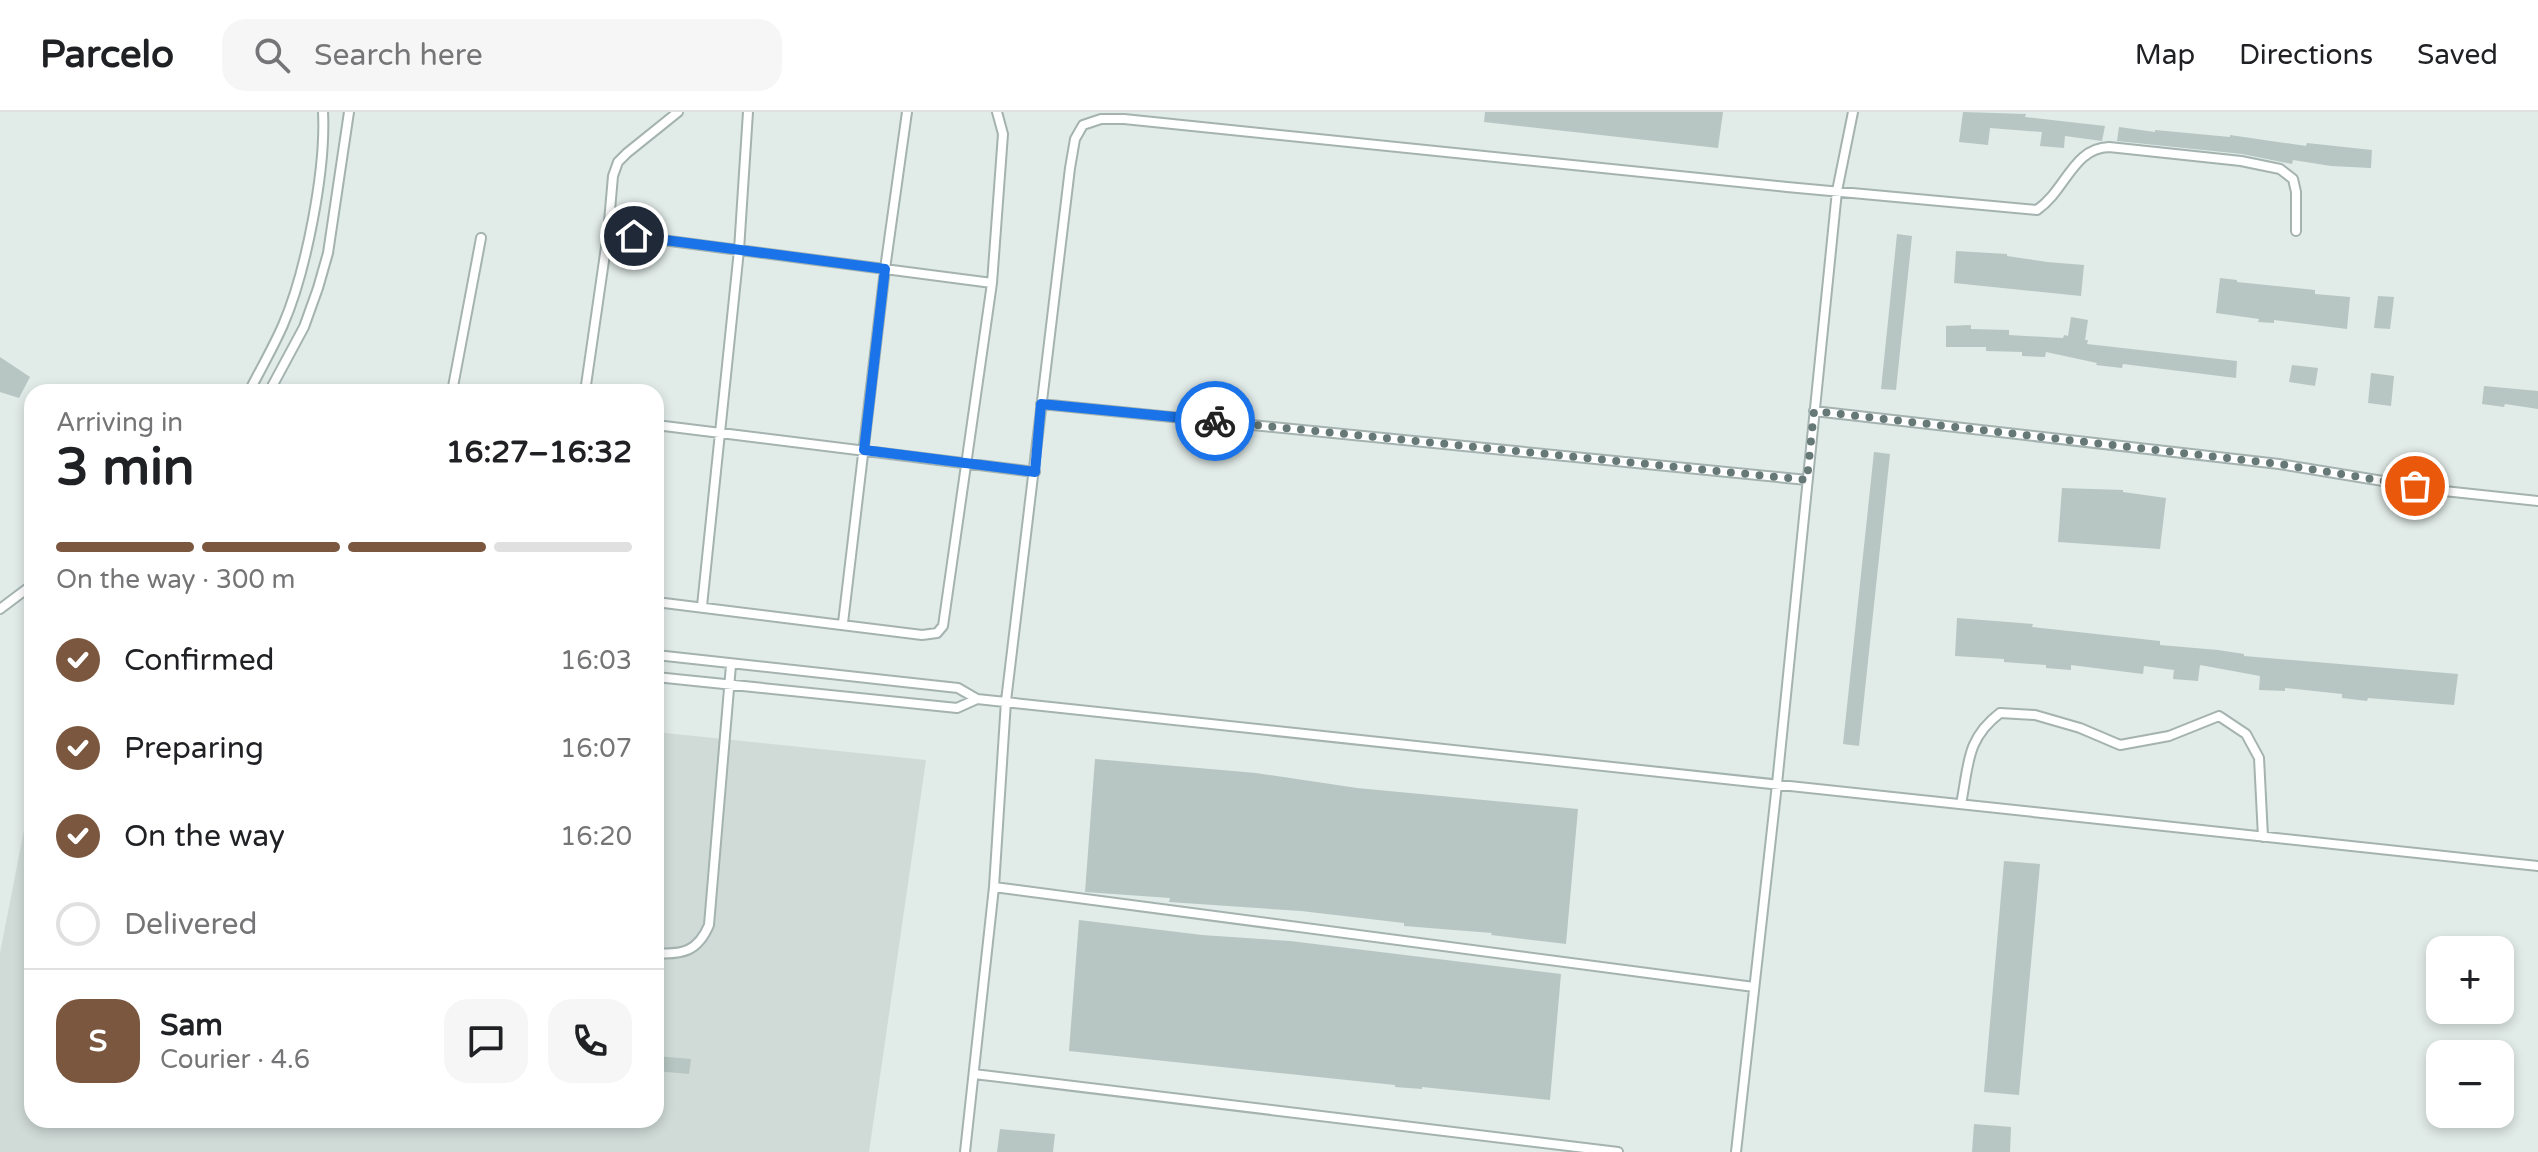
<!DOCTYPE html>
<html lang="en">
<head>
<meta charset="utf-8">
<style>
  :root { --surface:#fff; --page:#f6f6f6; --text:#202124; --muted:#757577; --line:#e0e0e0; --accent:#7b573f }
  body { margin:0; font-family:"Varela Round",sans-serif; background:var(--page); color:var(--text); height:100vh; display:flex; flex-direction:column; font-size:30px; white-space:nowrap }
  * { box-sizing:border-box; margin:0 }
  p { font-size:26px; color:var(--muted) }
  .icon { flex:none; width:44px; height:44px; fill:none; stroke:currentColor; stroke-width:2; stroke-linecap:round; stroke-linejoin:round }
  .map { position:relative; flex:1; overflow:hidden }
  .drawer { position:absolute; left:24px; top:272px; width:640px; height:744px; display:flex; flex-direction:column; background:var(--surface); border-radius:24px; box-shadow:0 4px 12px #0003 }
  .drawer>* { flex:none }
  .fabs { position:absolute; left:2426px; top:824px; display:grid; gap:16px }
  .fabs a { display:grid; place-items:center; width:88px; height:88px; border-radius:16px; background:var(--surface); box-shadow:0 4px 12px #0003; font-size:40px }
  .pin { position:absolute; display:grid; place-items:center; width:68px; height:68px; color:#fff; margin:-34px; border:4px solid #fff; border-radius:50%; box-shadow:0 2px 8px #0007 }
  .courier { position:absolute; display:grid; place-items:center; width:80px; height:80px; margin:-40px; border:6px solid #1a73e8; border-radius:50%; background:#fff; color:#222; box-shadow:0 2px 10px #0007 }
  .head em { font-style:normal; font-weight:700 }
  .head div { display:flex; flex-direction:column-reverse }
  .head { display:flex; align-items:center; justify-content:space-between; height:136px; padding:0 32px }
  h1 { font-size:52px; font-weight:700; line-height:60px }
  .bar { display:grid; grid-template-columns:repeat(4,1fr); gap:12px 8px; align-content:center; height:96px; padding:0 32px }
  .bar i { height:10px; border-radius:6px; background:var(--line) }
  .bar .selected { background:var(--accent) }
  .bar p { grid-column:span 4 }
  .line { display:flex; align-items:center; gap:20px; padding:0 32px; border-top:2px solid var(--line) }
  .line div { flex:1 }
  .round { display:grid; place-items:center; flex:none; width:84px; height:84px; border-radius:24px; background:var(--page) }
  ol { padding:0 32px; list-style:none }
  li { display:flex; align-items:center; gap:24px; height:88px }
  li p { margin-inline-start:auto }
  li .icon { padding:8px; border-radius:50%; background:var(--accent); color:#fff; stroke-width:4 }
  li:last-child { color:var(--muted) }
  li i { width:44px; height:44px; border:4px solid var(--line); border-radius:50% }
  header { display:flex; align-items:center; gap:48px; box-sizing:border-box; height:112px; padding:0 40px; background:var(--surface); border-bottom:2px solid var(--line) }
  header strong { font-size:38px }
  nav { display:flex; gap:44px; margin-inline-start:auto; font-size:28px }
  .search { width:560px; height:72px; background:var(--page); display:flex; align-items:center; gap:20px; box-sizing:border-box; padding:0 28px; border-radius:24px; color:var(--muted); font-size:30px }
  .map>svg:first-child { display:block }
  .built { fill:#d0dbd8 }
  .building { fill:#b7c6c2 }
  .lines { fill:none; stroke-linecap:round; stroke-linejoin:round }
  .lane-casing { stroke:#a4b3b0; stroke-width:12 }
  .lane { stroke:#fff; stroke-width:8 }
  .done { stroke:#667976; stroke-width:8; stroke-dasharray:0 14.4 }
  .route { stroke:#1a73e8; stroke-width:10 }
</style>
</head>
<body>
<header>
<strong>Parcelo</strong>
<div class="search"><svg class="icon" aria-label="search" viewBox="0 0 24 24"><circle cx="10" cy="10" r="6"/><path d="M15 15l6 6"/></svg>Search here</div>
<nav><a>Map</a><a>Directions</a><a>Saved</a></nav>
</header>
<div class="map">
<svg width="2538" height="1040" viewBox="0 0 2538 1040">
  <rect width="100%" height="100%" fill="#e1ebe8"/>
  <path class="built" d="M656,620l270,28 -57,392h-869v-199l32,-164v331h624z"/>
  <path class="building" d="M1485,0h238l-5,36 -234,-26z
    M1963,0l63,2 -1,3 80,9 -3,15 -37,-5 -1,12 -24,-2 2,-14 -52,-4 -2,17 -29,-3z
    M2119,15l36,5v-2l75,7v-2l76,11 1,-3 65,7 -1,18 -40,-2 -38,-6 -1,4 -50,-10 -125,-13z
    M1897,122l15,2 -16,154 -15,-1z
    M1956,139l51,3v2l40,6 37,3 -3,31 -127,-13z
    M2220,166l17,2v2l78,8v4l35,3 -3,32 -73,-9v3l-16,-1 1,-3 -43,-6z
    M2378,184l16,1 -4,32 -16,-1z
    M2071,205l17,3 -3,20h3l-1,4 150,17 -1,17 -113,-14 -1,4 -26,-3 1,-2 -51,-11 -1,5 -23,-1v-4l-36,-1v-4h-40v-21l25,-1v4l38,1v5l54,3 1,-3 4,1z
    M0,245l30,20 -11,21 -19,-6z
    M2292,253l26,3 -3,18 -26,-4z
    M2371,261l23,3 -3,30 -23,-3z
    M2484,274l54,5v18l-33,-5 -1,3 -22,-3z
    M1874,340l16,2 -31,292 -16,-2z
    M2062,376l61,2v2l43,6 -6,51 -102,-7z
    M1957,506l76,6 -1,3 128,14v4l58,5 26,4v2l214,18 -4,31 -86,-7 -1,3 -25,-3v-4l-57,-6v3l-26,-1 1,-14 -60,-11 -2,16 -25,-2 1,-9 -30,-4 -1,8 -72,-9v5l-25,-2v-3l-42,-3v-3l-49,-3z
    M1095,647l161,14 101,15 221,21 -12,135 -75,-9 1,-2 -88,-7v-3l-103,-12 -132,-9 1,-4 -85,-6z
    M2004,749l36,3 -21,231 -35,-3z
    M1079,808l123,15 88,6 271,33 -11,126 -128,-13v2l-27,-2v-2l-326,-34z
    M656,944l35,3 -2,15 -33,-3z
    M1974,1012l37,3 -1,25h-38z
    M1000,1017l55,5 -2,18h-56z"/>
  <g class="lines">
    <g class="lane-casing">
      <path id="lane" d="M608,121l384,50
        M249,280c11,-22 24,-44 34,-67 23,-53 43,-155 40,-213
        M269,280l35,-65 14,-39 10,-35 21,-141
        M452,280l29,-154
        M585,280l23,-159 5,-57 5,-14 9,-9 51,-41
        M1041,292l766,76
        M1814,299l465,53 165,27 94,10
        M656,313l379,47
        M656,490l266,33 15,-2 6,-7 49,-343 11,-149 -6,-22
        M702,494l37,-356 9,-138
        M0,497l32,-24
        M843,511l42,-354 22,-157
        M656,543l302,33 19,11 1561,167
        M656,565l301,31 20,-9
        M1961,692c8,-40 5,-65 39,-91l35,2 45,13 40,17 49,-9 50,-20 27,18 13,24 4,79
        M994,775l760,100
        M656,841c27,2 42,-2 53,-28l22,-260
        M974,962l644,78
        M965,1040l29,-265 12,-186 64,-533 5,-29 8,-14 18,-6h23l663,68 250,23c29,-20 36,-62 72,-63l132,14 39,8 13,10 3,13v39
        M1736,1040l41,-368 60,-593 16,-79"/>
    </g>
    <use href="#lane" class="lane"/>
  </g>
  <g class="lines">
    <path class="done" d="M1215,309l592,59 7,-69 465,53 136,22"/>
    <path class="route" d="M634,124l251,33 -21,181 171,22 6,-68 174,17"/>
  </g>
</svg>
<div class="fabs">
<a>+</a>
<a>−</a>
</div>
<div class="pin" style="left:2415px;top:374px;background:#ea580c"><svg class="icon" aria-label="bag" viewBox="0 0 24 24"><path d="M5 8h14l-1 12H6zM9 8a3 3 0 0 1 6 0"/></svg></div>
<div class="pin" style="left:634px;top:124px;background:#1f2937"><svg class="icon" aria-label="home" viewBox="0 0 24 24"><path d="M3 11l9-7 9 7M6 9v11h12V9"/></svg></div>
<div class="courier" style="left:1215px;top:309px"><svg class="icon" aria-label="bike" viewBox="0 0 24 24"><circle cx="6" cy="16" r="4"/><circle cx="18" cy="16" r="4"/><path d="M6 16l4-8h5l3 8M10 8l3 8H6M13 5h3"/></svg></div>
<section class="drawer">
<div class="head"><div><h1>3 min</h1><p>Arriving in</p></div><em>16:27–16:32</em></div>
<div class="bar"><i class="selected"></i><i class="selected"></i><i class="selected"></i><i></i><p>On the way · 300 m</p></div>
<ol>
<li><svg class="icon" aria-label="check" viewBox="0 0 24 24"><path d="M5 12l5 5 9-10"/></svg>Confirmed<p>16:03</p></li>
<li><svg class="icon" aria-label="check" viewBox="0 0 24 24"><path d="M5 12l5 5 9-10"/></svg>Preparing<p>16:07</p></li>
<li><svg class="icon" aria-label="check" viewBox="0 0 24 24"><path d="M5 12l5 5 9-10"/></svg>On the way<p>16:20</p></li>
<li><i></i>Delivered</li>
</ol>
<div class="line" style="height:144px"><b class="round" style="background:var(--accent);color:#fff">S</b><div><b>Sam</b><p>Courier · 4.6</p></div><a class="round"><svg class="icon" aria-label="chat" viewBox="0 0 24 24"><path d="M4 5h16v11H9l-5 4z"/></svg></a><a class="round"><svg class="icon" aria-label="phone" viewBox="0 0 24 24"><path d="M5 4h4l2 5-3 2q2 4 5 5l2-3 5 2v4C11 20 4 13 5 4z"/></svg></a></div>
</section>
</div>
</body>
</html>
